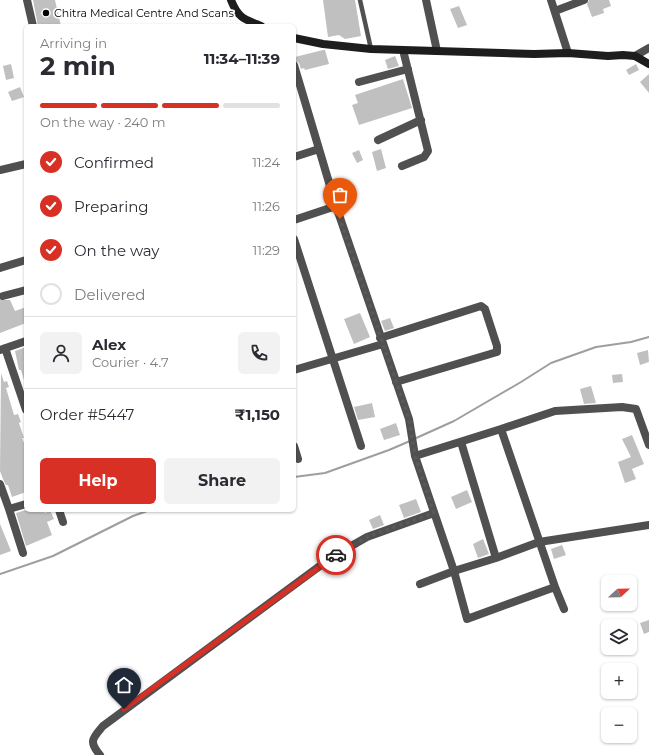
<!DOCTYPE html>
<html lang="en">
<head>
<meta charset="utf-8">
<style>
  :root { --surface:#fff; --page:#f2f2f3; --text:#2b2b33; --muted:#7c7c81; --line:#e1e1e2; --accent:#d93025 }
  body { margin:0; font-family:Montserrat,sans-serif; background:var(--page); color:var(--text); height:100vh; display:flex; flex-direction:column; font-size:15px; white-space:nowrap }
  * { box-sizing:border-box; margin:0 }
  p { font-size:13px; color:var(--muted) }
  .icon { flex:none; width:22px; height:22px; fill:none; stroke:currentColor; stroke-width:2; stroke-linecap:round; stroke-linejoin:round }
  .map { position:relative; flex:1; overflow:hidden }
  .side { position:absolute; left:24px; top:24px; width:272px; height:488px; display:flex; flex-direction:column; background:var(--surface); border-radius:6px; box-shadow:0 1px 3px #0004 }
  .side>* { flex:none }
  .needle { width:26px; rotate:68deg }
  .tools { position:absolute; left:601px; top:575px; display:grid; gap:8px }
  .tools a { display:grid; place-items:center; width:36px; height:36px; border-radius:6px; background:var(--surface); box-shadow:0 1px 3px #0004; font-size:20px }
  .pin { position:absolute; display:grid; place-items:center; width:34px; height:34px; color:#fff; margin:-41px -17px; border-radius:50% 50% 50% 0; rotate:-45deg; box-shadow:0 0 4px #0007 }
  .pin .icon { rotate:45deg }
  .courier { position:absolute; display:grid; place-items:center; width:40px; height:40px; margin:-20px; border:3px solid #d93025; border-radius:50%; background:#fff; color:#222; box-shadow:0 1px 5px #0007 }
  .overview em { font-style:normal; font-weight:700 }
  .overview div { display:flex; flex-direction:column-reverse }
  .overview { display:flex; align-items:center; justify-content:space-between; height:68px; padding:0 16px }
  h1 { font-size:26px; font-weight:700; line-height:30px }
  .bar { display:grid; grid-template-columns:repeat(4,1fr); gap:6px 4px; align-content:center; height:48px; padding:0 16px }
  .bar i { height:5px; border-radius:3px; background:var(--line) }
  .bar .active { background:var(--accent) }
  .bar p { grid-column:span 4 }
  .line { display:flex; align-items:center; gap:10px; padding:0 16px; border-top:1px solid var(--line) }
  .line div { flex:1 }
  .round { display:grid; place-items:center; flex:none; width:42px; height:42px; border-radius:6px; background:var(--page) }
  ol { padding:0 16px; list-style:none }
  li { display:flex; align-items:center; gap:12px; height:44px }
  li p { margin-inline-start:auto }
  li .icon { padding:4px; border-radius:50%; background:var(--accent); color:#fff; stroke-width:4 }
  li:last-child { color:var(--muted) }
  li i { width:22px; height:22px; border:2px solid var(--line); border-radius:50% }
  .cta { display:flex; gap:8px; margin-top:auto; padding:8px 16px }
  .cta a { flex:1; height:46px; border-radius:6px; background:var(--accent); color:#fff; font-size:16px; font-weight:700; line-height:46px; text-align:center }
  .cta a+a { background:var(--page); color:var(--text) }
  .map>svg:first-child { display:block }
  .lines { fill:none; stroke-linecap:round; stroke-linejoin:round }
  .stream { stroke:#9e9e9e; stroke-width:2 }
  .building { fill:#c0c0c0 }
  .lane { stroke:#505050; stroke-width:4.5 }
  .street { stroke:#505050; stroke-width:8 }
  .secondary { stroke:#1d1d1d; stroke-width:8 }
  .done { stroke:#595959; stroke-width:4; stroke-dasharray:0 7.2 }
  .route { stroke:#d93025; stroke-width:5 }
  .poi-dot { fill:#000; stroke:#fff; stroke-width:1.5 }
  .labels { text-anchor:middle; stroke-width:3.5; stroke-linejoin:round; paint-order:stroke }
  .poi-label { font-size:11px; fill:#000; stroke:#fff; text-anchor:start }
</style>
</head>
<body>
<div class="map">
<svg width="649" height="755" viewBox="0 0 649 755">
  <rect width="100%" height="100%" fill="#fff"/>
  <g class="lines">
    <path class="stream" d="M414,439l40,-18 67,-39 30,-19 45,-16 35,-5 18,-5
      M294,477l31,-4 64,-23 21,-9
      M0,574l53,-18 80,-40 17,-6"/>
  </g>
  <path class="building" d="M33,0h22l6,26h-23z
    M323,0h32l6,36 -16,3 -6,-4 -11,2z
    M589,0h20l2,6 -8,3 1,4 -12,4 -5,-13z
    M459,6l8,19 -9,3 -8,-19z
    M323,50h2l4,14 -24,6 -1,-2 -3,1 -2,-6 -4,-3v-3z
    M395,56l4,10 -11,3 -3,-9z
    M11,64l3,14 -8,2 -3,-14z
    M636,64l3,6 -10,5 -3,-5z
    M649,74v19l-9,-11z
    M403,79l9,29 -53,17 -7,-20 6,-2 -3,-8z
    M20,87l4,10 -12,4 -4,-9z
    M381,149l5,19 -9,3 -5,-19z
    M359,150l4,10 -6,3 -5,-10z
    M0,300h10l5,11 11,-4v16l-26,10z
    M360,313l10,24 -16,7 -10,-25z
    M390,318l4,10 -9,3 -4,-10z
    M26,347v33h-2l-3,-10h-2l-4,-19z
    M648,350l1,12 -9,3 -3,-12z
    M1,373l3,9 3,-1 2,6 -3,1 8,27 4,-1 3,8 -2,1 5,15h-2l4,10v44l-14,5 -4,-12h-2l-3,-6 -3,-8z
    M622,374l1,8 -10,1 -1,-8z
    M591,386l5,17 -12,1 -4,-15z
    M372,403l3,14 -17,3 -4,-13z
    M396,423l4,12 -16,5 -4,-11z
    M632,435l12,29 -12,5 4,10 -11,4 -7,-21 13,-5 -9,-18z
    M467,490l5,12 -16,7 -5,-12z
    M416,499l5,13 -17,6 -5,-13z
    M26,510h18l1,3 5,-3 4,9 -7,3 5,13 -26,11 -10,-33z
    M380,515l4,10 -11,4 -4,-9z
    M0,524l11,27 -11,4z
    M483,539l6,15 -11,4 -5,-14z
    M562,545l4,10 -12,4 -3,-10z
    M649,620v12l-5,2 -4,-11z"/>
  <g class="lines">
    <path class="lane" d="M360,0l11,49"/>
    <path class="street" d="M27,0l6,26
      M426,0l11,51
      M551,0l17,53
      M555,11l29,-11
      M635,56l14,-8
      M294,65l42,141 73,213 6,37 39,115 13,48 88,-32 -54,-158 -86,27
      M359,82l49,-13
      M378,140l43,-20
      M294,157l25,-8
      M402,166l22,-9 4,-6 -25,-101
      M0,170l26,-6
      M294,220l42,-14
      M294,239l67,207
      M0,268l26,-8
      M3,296l23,-6
      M380,338l101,-32 4,3 12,37v6l-101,30
      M5,348l21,62
      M0,350l26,-9
      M294,370l89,-26
      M501,429l54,-18 67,-4 14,2 13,36
      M461,442l35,116 43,-16 110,-17
      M294,446l4,13
      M0,484l9,25 17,-5
      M9,509l14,44
      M59,510l4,12
      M420,584l34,-13 42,-13
      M555,587l9,22
      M100,755c-12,-14 -7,-17 3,-29l229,-169 35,-20 67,-24"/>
    <path class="secondary" d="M231,0c7,18 13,19 30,26
      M294,38l29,6 48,5 163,5 34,-1 40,3 15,-1 12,1 14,8"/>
  </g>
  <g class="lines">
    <path class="done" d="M336,555l31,-18 67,-24 -19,-57 -6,-37 -69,-200"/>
    <path class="route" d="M124,709l212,-154"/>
  </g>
  <circle class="poi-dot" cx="46" cy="13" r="4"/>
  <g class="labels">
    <g class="poi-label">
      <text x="54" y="17">Chitra Medical Centre And Scans</text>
    </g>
  </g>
</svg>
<div class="tools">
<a><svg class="needle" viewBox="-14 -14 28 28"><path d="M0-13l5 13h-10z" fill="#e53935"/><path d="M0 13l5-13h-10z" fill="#7c7c81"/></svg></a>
<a><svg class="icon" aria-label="layers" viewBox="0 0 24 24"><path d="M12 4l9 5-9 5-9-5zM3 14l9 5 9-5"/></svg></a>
<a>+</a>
<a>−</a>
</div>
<div class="pin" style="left:340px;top:219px;background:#ea580c"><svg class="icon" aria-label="bag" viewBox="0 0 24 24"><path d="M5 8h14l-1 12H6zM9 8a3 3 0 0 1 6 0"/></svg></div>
<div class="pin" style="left:124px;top:709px;background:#1f2937"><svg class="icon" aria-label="home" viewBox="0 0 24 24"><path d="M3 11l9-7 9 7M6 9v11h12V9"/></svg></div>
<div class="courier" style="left:336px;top:555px"><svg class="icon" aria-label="car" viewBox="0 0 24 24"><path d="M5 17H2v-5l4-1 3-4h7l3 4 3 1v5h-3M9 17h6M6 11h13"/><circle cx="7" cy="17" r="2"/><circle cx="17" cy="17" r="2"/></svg></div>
<section class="side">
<div class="overview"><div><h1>2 min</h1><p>Arriving in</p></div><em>11:34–11:39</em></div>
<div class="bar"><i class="active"></i><i class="active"></i><i class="active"></i><i></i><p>On the way · 240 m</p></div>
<ol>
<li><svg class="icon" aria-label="check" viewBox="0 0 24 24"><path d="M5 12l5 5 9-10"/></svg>Confirmed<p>11:24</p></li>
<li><svg class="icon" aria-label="check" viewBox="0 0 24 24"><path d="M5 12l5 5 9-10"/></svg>Preparing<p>11:26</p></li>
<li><svg class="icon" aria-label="check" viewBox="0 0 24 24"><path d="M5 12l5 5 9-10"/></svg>On the way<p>11:29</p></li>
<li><i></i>Delivered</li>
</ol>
<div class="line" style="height:72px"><a class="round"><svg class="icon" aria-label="person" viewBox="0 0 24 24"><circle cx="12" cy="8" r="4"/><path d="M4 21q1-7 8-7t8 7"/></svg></a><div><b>Alex</b><p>Courier · 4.7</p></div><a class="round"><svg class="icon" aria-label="phone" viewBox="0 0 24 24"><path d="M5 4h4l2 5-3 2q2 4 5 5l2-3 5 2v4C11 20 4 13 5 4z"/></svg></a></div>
<div class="line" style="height:52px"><div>Order #5447</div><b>₹1,150</b></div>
<div class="cta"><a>Help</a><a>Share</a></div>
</section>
</div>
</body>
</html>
